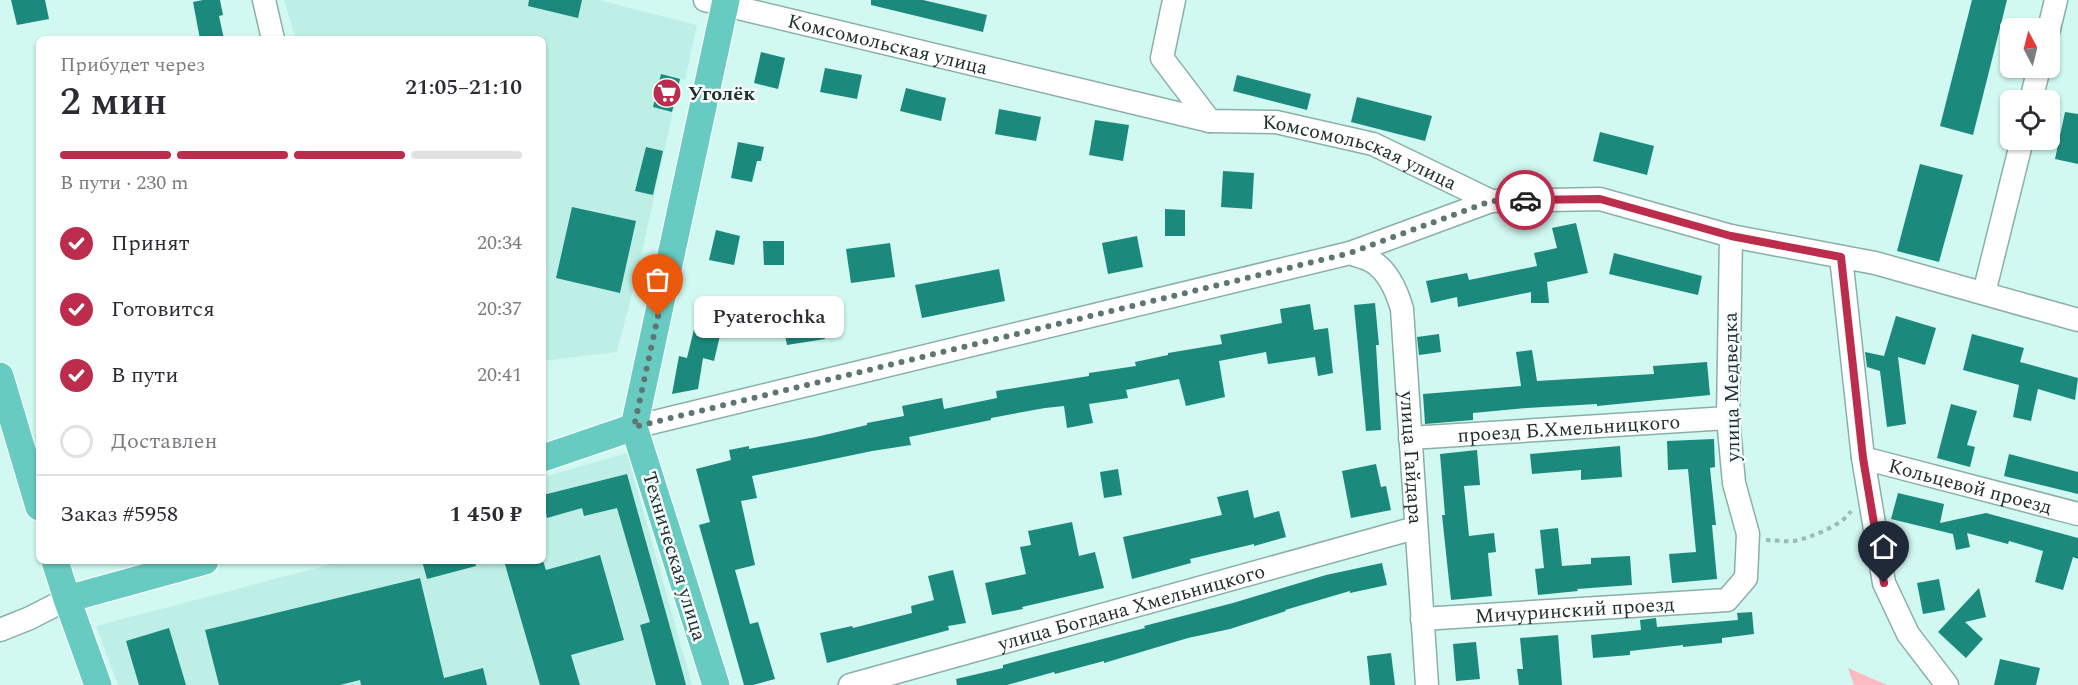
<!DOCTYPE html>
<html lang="ru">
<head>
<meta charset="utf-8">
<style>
  :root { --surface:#fff; --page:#f7f7f7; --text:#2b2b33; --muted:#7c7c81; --line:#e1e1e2; --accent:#bc2c4d }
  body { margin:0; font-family:Spectral,serif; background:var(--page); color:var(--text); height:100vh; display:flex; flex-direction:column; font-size:22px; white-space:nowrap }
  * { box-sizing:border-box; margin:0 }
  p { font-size:20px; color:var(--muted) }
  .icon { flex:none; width:33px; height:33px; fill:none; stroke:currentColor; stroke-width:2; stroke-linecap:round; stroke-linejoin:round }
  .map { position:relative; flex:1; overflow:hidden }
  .drawer { position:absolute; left:36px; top:36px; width:510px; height:528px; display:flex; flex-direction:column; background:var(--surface); border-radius:9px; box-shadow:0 2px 4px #0004 }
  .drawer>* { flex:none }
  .needle { width:39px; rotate:353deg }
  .fabs { position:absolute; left:2000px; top:18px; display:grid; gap:12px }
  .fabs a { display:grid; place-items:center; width:60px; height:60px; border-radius:9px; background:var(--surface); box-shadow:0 2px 4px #0004; font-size:30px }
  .pin { position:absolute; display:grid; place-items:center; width:51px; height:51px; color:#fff; margin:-62px -26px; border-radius:50% 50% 50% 0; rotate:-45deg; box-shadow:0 0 6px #0007 }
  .pin .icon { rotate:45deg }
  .courier { position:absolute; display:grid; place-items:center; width:60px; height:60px; margin:-30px; border:4px solid #bc2c4d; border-radius:50%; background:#fff; color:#222; box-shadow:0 2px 8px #0007 }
  .bubble { position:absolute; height:42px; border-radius:9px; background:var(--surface); box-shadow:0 2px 4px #0004; font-size:20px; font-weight:600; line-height:42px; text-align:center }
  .headline em { font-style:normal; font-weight:600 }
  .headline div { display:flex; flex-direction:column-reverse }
  .headline { display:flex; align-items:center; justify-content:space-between; height:102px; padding:0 24px }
  h1 { font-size:39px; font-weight:600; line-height:45px }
  .bar { display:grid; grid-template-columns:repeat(4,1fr); gap:9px 6px; align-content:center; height:72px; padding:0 24px }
  .bar i { height:8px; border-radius:4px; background:var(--line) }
  .bar .current { background:var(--accent) }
  .bar p { grid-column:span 4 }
  .line { display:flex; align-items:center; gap:15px; padding:0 24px; border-top:2px solid var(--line) }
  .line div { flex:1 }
  ol { padding:0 24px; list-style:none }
  li { display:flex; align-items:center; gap:18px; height:66px }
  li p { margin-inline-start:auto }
  li .icon { padding:6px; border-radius:50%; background:var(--accent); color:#fff; stroke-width:4 }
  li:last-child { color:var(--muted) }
  li i { width:33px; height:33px; border:3px solid var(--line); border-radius:50% }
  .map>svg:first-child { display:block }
  .built { fill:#beefe6 }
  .green { fill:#fdbac0 }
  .building { fill:#1b897c }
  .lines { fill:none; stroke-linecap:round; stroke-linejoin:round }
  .minor-casing { stroke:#8aafa8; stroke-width:25 }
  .major-casing { stroke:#fff; stroke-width:29 }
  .path { stroke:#9bbbb5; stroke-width:4; stroke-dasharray:4.5 4.5; stroke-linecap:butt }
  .minor { stroke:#fff; stroke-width:22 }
  .major { stroke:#68cbc1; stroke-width:27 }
  .done { stroke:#5e7672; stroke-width:6; stroke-dasharray:0 10.8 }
  .route { stroke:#bc2c4d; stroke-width:8 }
  .labels { text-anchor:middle; stroke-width:5; stroke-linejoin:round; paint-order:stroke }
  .street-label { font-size:20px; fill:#202f2d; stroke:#f6fefd }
  .poi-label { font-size:20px; font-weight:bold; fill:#202f2d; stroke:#f6fefd; text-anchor:start }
</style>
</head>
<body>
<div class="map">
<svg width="2078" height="685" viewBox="0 0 2078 685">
  <rect width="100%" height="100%" fill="#d1f9f1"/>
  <path class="built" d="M284,0h315l98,25 -12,55 -5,-1 -41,187 -22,86 -74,9v-322h-247z
    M627,453l65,232h-574l-22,-59 247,-65h200v-84z"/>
  <path class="green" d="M1848,668l39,17h-33z"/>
  <path class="building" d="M11,0h34l4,19 -32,6z
    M203,0h17l3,15 -4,1 5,23h-24l-7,-37z
    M529,0h53l-4,18 -50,-12z
    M871,0h52l64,15 -4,17 -112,-27z
    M1972,0h35l-34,135 -33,-9z
    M761,52l24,6 -7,31 -24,-6z
    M825,68l37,7 -5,24 -37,-7z
    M661,74l19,5 -8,33 -19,-5z
    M1237,75l74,19 -4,16 -74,-19z
    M906,88l40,10 -5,23 -41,-10z
    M1357,97l75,19 -7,25 -74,-19z
    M999,109l42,8 -5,24 -41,-7z
    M2065,112l13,2v50l-23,-5z
    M1095,120l34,5 -6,36 -34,-6z
    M1600,132l54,14 -7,29 -54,-14z
    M738,142l26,5 -3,14h-4l-5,21 -21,-4z
    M646,147l17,4 -10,44 -18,-4z
    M1920,164l43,11 -24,87 -42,-11z
    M1223,171l31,2 -2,36 -31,-2z
    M572,207l64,14 -16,72 -64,-15z
    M1165,209l20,1v26h-20z
    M1576,223l12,50 -41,9 2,21h-18v-11l-73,15 -1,-10 -26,6 -5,-22 41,-8 2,7 68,-14 -3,-13 23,-5 -5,-20z
    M716,230l24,6 -6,29 -25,-5z
    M1137,236l6,31 -35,7 -6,-31z
    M763,241h21v24h-20z
    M890,243l5,34 -44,6 -5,-34z
    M1614,253l88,23 -4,19 -89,-21z
    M999,269l6,32 -83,17 -7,-33z
    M1375,303l4,42h-3l5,85 -15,1 -12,-126z
    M1310,304l4,26 14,-2 5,45 -15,3 -3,-19 -47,7 -2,-12 -47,9 6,36 -39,9 -7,-27 -53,11 2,8 -39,6 4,19 -26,5 -3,-22 -19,2 -54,10v2l-82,17 2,8 -39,6 -120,25 5,22 -16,3 14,64 -20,5 15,54 8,-2 17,57 -22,6h-9l-45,-160 11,-3 -14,-53 35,-9 -2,-10 20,-4v3l67,-12 51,-12v-2l37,-7 -2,-10 40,-8 2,11 53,-11 -1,-7 93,-15v-3l47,-7 -1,-4 33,-7v-2l54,-9 -2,-9 62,-12 -2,-14z
    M1896,316l40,12 -11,37 -27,-8 8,67 -19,3 -7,-56 -13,-4 -2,-15 19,4z
    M696,321l26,6 -8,34 -11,-3 -5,31 -26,5 7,-38 8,2z
    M823,323l2,16 -38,6 -3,-16z
    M1439,334l2,18 -22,3 -2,-18z
    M1972,334l52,14 -4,14 58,16 -3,22 -37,-11 -7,32 -18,-4 6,-32 -56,-15z
    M1532,350l5,31 117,-7 -1,-8 54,-4 3,33 -113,11v-2l-70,4 -54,5v7l-48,4 -2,-30 98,-8 -5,-34z
    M1951,404l26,7 -10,34 8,2 -5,20 -33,-9z
    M1714,439l1,28 -5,1 6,57h-4l5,54 -45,4 -3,-29 27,-2 -8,-83 -20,1 -1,-29z
    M1620,446l2,31 -41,3v-10l-49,4 -2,-20z
    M1477,450l3,35 -16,1 5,50 25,-3 2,19 -8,1 4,43 -41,4 -9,-85h3l-5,-61z
    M2009,454l69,18v22l-74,-18z
    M1376,464l5,23 5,-1 5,24 -40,8 -9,-47z
    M1118,469l4,26 -18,3 -4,-26z
    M627,474l55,196 4,15h-30l-16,-60 10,-3 -33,-114 -33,8 -2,-8 -35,10 -4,-23z
    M1248,490l6,28 25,-7 7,26 -32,9v-2l-64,15 1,4 -59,16 -9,-42 99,-22 -5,-18z
    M1898,493l46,11 -4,19 46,-10 92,25v21l-5,-2 -10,33 -28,-8 8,-31 -34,-10 -1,3 -41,-11 3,14 -14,3 -3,-16 -62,-15z
    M1072,522l7,34 16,-4 9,36 -82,19 1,2 -31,6 -7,-32 41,-9 -6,-27 11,-2 -3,-14z
    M1558,528l4,38 29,-2v-6l39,-2 2,29 -55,4 1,2 -40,4 -3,-26 9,-1 -4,-38z
    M600,555l24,85 -53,15 9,30h-40l-36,-124h39l3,9z
    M422,561h53l1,5 -49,13z
    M1382,563l5,22 -37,8v-2l-65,19 1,1 -56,18 -42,9 -84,25v-2l-49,13 -1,-2 -47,13h-50l-1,-6 47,-11v-3l142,-37 -1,-2 89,-23 93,-28z
    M953,570l13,53 -18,3 1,4 -122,33 -7,-30 32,-7 1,2 59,-15 -1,-7 23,-6 -6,-24z
    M420,578l24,100 39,-10 4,17h-126l-1,-5 -20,5h-121l-14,-55z
    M1939,579l6,31 -22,4 -6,-31z
    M1979,588l7,29 -21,5 18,17 -17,19 -28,-26z
    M1752,612l2,22 -32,4v5l-39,4v-2l-53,6v4l-37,3 -2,-23 50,-5 -1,-10 16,-2 1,9 81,-7 -1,-7z
    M169,628l17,57h-47l-13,-44z
    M1558,635l4,50h-43l-2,-16h6l-3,-31z
    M1476,642l4,37 -24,2 -3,-37z
    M1391,653l4,32h-25l-3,-29z
    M2000,659l40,9 -4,17h-42z"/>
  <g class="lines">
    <g class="minor-casing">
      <g id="minor">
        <path d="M264,0l9,39"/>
        <path id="s1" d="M705,0l505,121 66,1 97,22 118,57 109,-2 131,37 144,27 203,57"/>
        <path d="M1174,0l-12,58 48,63"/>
        <path d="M2049,29l7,-29"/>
        <path d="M2031,100l8,-32"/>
        <path id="s2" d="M1350,253c7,3 17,5 23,9 16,10 24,30 29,47l25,376"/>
        <path d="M1841,257l22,201 21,125 24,51 39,51"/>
        <path d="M1984,293l38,-153"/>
        <path d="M634,427l716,-174 141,-52"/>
        <path id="s3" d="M1410,438l318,-20"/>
        <path id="s4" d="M1863,458l215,56"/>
        <path id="s5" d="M1422,619l305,-19 19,-22 2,-44 -14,-51 -6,-65 3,-182"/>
        <path d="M0,630l30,-12 37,-19"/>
        <path id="s6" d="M850,685l565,-157"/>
      </g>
    </g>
    <g class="major-casing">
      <path id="major" d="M0,376l39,131
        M543,458l91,-31
        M55,561l12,38 31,86
        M67,599l138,-38
        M716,685l-82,-258 92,-427"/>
    </g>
    <path class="path" d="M1766,540c9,0 19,2 28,1 16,-3 49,-16 57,-30"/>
    <use href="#minor" class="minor"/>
    <use href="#major" class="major"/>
  </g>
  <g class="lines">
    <path class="done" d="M658,316l-24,111 716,-174 141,-52 34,-1"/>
    <path class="route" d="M1525,200l75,-1 131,37 110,21 22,201 21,125"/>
  </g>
  <defs>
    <g id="supermarket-disc" transform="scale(1.5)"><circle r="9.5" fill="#bc2c4d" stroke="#f6fefd"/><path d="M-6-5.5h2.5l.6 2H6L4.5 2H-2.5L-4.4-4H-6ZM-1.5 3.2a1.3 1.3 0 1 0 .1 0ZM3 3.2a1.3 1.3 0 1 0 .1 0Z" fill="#fff"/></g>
  </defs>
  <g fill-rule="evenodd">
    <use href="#supermarket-disc" x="667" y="93"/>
  </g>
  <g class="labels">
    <g class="street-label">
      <text dy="7" stroke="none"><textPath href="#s1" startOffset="188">Комсомольская улица</textPath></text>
      <text dy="7" stroke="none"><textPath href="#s1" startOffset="674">Комсомольская улица</textPath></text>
      <text transform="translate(1731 387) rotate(-91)" y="7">улица Медведка</text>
      <text dy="7" stroke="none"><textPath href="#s3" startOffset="159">проезд Б.Хмельницкого</textPath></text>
      <text dy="7" stroke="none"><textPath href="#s2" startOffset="230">улица Гайдара</textPath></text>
      <text dy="7" stroke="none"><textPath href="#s4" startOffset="111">Кольцевой проезд</textPath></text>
      <text transform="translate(675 556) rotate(73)" y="7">Техническая улица</text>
      <text dy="7" stroke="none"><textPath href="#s6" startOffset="292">улица Богдана Хмельницкого</textPath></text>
      <text dy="7" stroke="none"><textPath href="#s5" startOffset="153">Мичуринский проезд</textPath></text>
    </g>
    <g class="poi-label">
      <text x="688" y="100">Уголёк</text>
    </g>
  </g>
</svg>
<div class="fabs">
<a><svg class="needle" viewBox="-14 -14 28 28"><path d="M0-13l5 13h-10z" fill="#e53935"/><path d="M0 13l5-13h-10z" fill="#7c7c81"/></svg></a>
<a><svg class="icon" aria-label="locate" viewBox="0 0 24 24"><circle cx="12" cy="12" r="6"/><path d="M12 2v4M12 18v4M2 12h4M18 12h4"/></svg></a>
</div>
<div class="pin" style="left:658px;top:316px;background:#ea580c"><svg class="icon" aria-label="bag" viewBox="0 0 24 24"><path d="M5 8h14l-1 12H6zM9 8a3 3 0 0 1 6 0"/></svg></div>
<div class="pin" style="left:1884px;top:583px;background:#1f2937"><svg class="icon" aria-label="home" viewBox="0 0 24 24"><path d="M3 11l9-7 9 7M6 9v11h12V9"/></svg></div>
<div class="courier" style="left:1525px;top:200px"><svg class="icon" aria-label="car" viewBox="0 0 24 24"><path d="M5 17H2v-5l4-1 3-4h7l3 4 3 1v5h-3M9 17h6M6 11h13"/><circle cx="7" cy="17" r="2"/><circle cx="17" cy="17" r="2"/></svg></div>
<div class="bubble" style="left:694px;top:296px;width:150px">Pyaterochka</div>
<section class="drawer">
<div class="headline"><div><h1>2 мин</h1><p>Прибудет через</p></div><em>21:05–21:10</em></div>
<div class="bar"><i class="current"></i><i class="current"></i><i class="current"></i><i></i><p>В пути · 230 m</p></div>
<ol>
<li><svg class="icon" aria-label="check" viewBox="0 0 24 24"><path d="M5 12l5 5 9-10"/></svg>Принят<p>20:34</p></li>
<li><svg class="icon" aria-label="check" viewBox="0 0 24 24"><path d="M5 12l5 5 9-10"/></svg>Готовится<p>20:37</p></li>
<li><svg class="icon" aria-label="check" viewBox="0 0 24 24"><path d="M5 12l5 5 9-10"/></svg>В пути<p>20:41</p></li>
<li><i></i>Доставлен</li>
</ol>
<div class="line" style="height:78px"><div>Заказ #5958</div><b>1 450 ₽</b></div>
</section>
</div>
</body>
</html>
